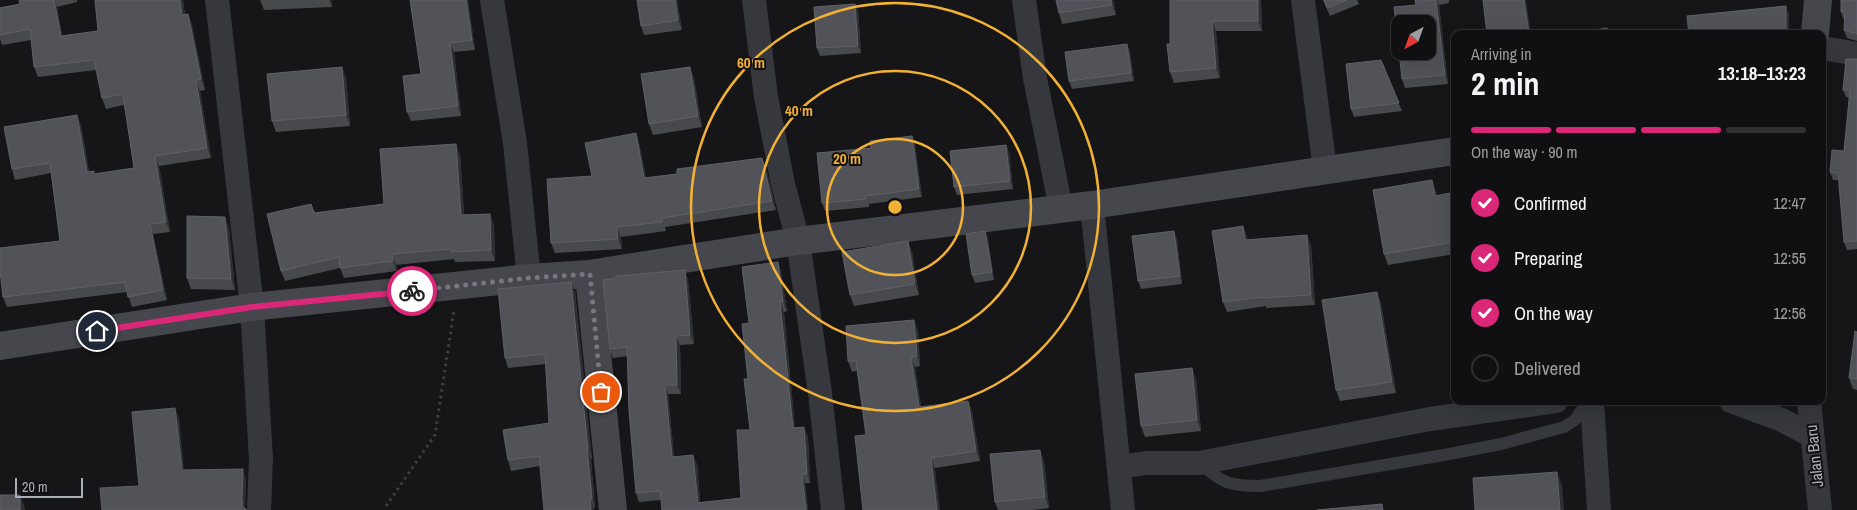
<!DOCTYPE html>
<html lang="en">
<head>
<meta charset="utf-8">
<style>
  :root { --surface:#101012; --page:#19191b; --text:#f1f3f6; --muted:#9c9d9f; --line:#303032; --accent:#db2777 }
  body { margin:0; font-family:"Archivo Narrow",sans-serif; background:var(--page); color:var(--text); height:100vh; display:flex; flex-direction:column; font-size:19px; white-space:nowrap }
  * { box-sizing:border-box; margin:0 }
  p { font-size:16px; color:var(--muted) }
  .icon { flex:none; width:28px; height:28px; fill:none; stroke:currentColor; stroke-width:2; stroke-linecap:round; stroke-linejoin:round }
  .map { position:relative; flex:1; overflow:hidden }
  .side { position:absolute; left:1451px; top:30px; width:375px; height:375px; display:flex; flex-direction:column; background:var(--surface); border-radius:10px; box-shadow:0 5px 20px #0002,0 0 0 1px var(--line) }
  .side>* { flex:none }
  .needle { width:32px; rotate:221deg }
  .controls { position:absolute; left:1391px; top:15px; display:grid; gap:10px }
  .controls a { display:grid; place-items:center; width:45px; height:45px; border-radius:10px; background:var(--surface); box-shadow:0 5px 20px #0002,0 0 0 1px var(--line); font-size:25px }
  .scale { position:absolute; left:15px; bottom:12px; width:68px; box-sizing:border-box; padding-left:5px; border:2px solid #a8adb8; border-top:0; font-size:14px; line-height:18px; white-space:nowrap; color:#a8adb8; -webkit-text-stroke:4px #111113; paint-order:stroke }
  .pin { position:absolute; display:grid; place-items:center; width:42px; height:42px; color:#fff; margin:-21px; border:2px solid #fff; border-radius:50%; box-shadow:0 1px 5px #0007 }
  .courier { position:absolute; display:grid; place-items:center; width:50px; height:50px; margin:-25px; border:4px solid #db2777; border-radius:50%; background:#fff; color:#222; box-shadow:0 1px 6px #0007 }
  .overview em { font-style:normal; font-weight:700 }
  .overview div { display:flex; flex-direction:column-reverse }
  .overview { display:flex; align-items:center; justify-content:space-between; height:85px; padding:0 20px }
  h1 { font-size:32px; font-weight:700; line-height:38px }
  .bar { display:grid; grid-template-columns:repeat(4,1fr); gap:8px 5px; align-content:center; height:60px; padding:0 20px }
  .bar i { height:6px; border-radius:4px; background:var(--line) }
  .bar .current { background:var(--accent) }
  .bar p { grid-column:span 4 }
  ol { padding:0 20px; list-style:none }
  li { display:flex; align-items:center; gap:15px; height:55px }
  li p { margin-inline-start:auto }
  li .icon { padding:5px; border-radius:50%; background:var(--accent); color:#fff; stroke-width:4 }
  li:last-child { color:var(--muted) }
  li i { width:28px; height:28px; border:2px solid var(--line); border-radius:50% }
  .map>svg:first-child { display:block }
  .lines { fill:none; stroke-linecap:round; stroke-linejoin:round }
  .path { stroke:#3d3f44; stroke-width:3; stroke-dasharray:2.5 4; stroke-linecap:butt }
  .lane { stroke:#37383d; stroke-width:12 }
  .street { stroke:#37383d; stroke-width:24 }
  .secondary { stroke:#45474d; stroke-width:28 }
  .wall { fill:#47494d }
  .shaded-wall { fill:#2f3033 }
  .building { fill:#525359; stroke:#5f6168; fill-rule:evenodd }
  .done { stroke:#757880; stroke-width:5; stroke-dasharray:0 9 }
  .route { stroke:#db2777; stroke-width:6 }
  .ring { fill:none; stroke:#f2b134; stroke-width:2.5 }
  .labels { text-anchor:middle; stroke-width:4; stroke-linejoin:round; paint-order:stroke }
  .street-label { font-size:16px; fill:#a8adb8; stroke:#111113 }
  .centre { fill:#f2b134; stroke:#111113; stroke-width:2.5 }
  .ring-label { font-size:15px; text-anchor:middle; font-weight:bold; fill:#f2b134; stroke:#111113; stroke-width:4; stroke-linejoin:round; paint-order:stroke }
</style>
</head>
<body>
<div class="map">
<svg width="1857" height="510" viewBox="0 0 1857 510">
  <rect width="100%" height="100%" fill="#161618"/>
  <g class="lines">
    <path class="path" d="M386,506l49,-71 19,-125"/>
    <path class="lane" d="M1199,463c24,20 29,23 61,23l184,-31 57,-11 63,-17 11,-7 13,-19"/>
    <path class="street" d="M217,0l35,307 9,152 -2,51
      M492,0l23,143 14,135
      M754,0l12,97 17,87 15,57 22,152 13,117
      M1024,0l11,78 26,131
      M1303,0l22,170
      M1822,48l35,6
      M1092,205l31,305
      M1592,401l7,109
      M1731,401l51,19 30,16
      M1809,401l11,109
      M1119,467l27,-4h53l231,-44 126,-18"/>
    <path class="secondary" d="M1815,34l3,-34
      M589,274l24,236
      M0,346l252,-39 277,-29 60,-4 209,-33 294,-36 363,-54"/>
  </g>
  <path class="wall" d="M19,0h58v2l-20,5 5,29 36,-5 85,-31 2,15 3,-1 4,11 13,65 -5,1 11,67 -52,8 11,66 -17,2 14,66 -35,7 -5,-15 -120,15 -4,-10 57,-56 -9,-68 -36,7 -3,-11 69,-44 8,47 6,2 39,-6 -10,-63 -18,4 -4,-11 -6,-28 -58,7 -4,-10 -3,-27 -29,5 -2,-6v-31l20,-4z
    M260,0h71l1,7 -68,3z
    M410,0h58l7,50 -21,2 7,64 -50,5 -4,-9 14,-38z
    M677,0l5,30 -38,5 -3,-9z
    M1113,0l3,15 -54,9 -3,-11z
    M1170,0h91l1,31h-46l4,47 -46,5 -4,-11z
    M1323,0h34l2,4 -29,12z
    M1415,0h34v3l-10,2 9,79 -43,4 -3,-9 14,-74z
    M1857,0v41l-10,-3 -3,-8 1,-10h-1l-3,-8z
    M855,4l3,8 3,41 -41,3 -3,-8z
    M1127,44l3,8 4,29 -62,8 -3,-8z
    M1857,59v190l-10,1 -3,-8 -5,-62h-6l-3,-8 14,-21 5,-53 -3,-1 -3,-7z
    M1381,60l21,51 -48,6 -3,-8z
    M342,67l4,11 4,48 -74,6 -4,-11z
    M694,78l8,49 -49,8 -4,-11z
    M912,136l3,8 7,53 -53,7v3l-44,4 -3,-8 49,-55z
    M639,143l7,35 31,-4 85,-16 4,10 10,42 -111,17 1,4 -45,6 1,12 -67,4 -4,-10 41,-67z
    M1006,145l3,8 4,36 -56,6 -3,-8z
    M460,154l4,61 30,9 1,37 -40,1 -1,-3 -58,6 1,6 -53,7 -4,-10 -55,13 -4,-10 30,-67 4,9 69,-9z
    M1436,191l1,5 18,-4v62l-67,11 -4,-11z
    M1243,226l4,13 64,6 4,60 -49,3v-2l-39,6 -4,-10z
    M229,228l6,62 -44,-1 -4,-11z
    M985,231l3,8 6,41 -19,3 -3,-8z
    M1177,239l5,45 -41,5 -3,-8z
    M912,252l7,43 -65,11 -4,-11z
    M778,262l3,10 6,39 -3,1 11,116 13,9 2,46h-5l3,27h-146l-1,-10 -22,2 -3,-9 -8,-137 -15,2 -3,-9 78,-70 6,65 -14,1 1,49h-13l6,63 23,7 3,38 41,-4 9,-68 -2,-51 1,-56z
    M571,282l4,10 17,167h-1l4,49h-1l-54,-42 -29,5 -3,-11 41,-37 -3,-59 -38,4 -3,-10z
    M1381,303l15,90 -56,8 -4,-11z
    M918,331l2,35 -5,1 6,40 47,-6 4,10 8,50 -45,7 -69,-33 -9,-64 -5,1 -4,-11z
    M1857,332v58l-4,-1 -4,-11z
    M1192,368l4,11 5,52 -56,6 -4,-11z
    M1044,461l5,47 -16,2h-35l-3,-8z"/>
  <path class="shaded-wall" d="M54,0l3,7 7,39 -3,-10z
    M180,0h3l3,26 -4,-11z
    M329,0h2l1,7z
    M466,0h2l7,50 -3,-10z
    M675,0h2l5,30 -4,-10z
    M1111,0h2l3,15 -4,-10z
    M1258,0h3l1,31 -4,-10z
    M1436,0h1l2,5 9,79 -3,-9z
    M1524,0h2l5,34h-2z
    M855,4l3,8 3,41 -3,-7z
    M1786,6l3,8v20h-3z
    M188,14l4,11 13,65 -4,-11z
    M1212,21l4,10 4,47 -4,-10z
    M450,43l4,9 7,64 -3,-10z
    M1127,44l3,8 4,29 -3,-8z
    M342,67l4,11 4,48 -4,-11z
    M690,67l4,11 8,49 -4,-11z
    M196,80l4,11 11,67 -4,-10z
    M77,115l4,10 10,57 -4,-10z
    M636,133l3,10 9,45 -4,-10z
    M912,136l3,8 7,53 -3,-8z
    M456,144l4,10 5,71 -4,-10z
    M1006,145l3,8 4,36 -3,-8z
    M155,156l4,10 11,66 -4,-10z
    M762,158l4,10 10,42 -4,-9z
    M1432,180l4,11 3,16 -4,-11z
    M490,214l4,10 1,37 -4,-11z
    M225,217l4,11 6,62 -4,-11z
    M150,224l3,10 14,66 -4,-10z
    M1243,226l4,10 2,13 -4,-9z
    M617,227l4,10 1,12 -4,-10z
    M985,231l3,8 6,41 -2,-8z
    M1174,231l3,8 5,45 -2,-8z
    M1307,235l4,10 4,60 -4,-10z
    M908,241l4,11 7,43 -4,-11z
    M392,254l4,11 1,6 -4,-10z
    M778,262l3,10 6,39 -4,-9z
    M685,270l3,9 6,65 -4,-9z
    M571,282l4,10 17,167 -4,-10z
    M1377,292l4,11 15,90 -4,-11z
    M780,302l4,10 12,125 -3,-9z
    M914,320l4,11 2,35 -3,-10z
    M676,336l4,9 1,49 -4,-9z
    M911,357l4,10 8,51 -4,-11z
    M1192,368l4,11 5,52 -4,-11z
    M665,385l3,9 7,72 -3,-9z
    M968,401l4,10 8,50 -4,-10z
    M175,408l4,10 6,62 -3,-10z
    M804,427l4,10 2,46 -3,-9z
    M587,449l4,10 4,49 -3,-10z
    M1040,450l4,11 5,47 -4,-11z
    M693,455l4,9 4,46 -3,-7z
    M931,458l4,10 5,42h-3z
    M243,469l3,10 -1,31 -3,-11z
    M1557,472l5,13 2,25h-4z
    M802,474l3,9 3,27h-2z
    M20,495l5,13v2h-5z
    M590,498l4,10v2h-3z"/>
  <path class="building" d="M19,0h35l7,36 37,-5 -3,-31h85l2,15 6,-1 13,65 -5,1 11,68 -52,8 11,66 -16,2 13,66 -35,7 -3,-15 -122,15 -3,-26v-23l60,-7 -10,-78 -38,6 -8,-42 73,-12 10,57 7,-1v3l40,-6 -11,-74 -21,4 -8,-38 -60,7 -4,-38 -30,6v-27l20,-4z
    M410,0h56l6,40 -22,3 8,63 -51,6 -4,-36 18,-2z
    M637,0h38l3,20 -37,6z
    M1056,0h55l1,5 -53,8z
    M1170,0h88v21h-46l4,47 -46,4 -3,-28h3z
    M1324,0h23l-20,8z
    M1415,0h21l9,75 -43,4 -8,-72 22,-2zM1400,24h28v27h-28z
    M1483,0h41l5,34h-42z
    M1841,0h16v34l-13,-4 1,-18h-4z
    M855,4l3,42 -41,2 -3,-41z
    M1786,6v28h-97l-2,-18z
    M1607,28l1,6h-34z
    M1127,44l4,29 -62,8 -4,-29z
    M1846,59h11v182l-13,1 -6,-69 -8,-1 2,-22 12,1 6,-61h-7z
    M1381,60l18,43 -48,6 -5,-45z
    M342,67l4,48 -74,6 -5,-47z
    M690,67l8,49 -49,8 -8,-50z
    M636,133l8,45 33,-4v-5l85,-11 10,43 -110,17v4l-45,5 1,12 -67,4 -4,-64 45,-3 -7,-33z
    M912,136l7,53 -53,7v3l-44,4 -5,-50 54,-5 -1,-7z
    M456,144l5,71 29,-1 1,36 -40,2v-3l-59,5 1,7 -53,7 -1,-11 -58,14 -14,-57 44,-10 3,9 70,-9 -4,-55z
    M1006,145l4,36 -56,6 -4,-36z
    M1432,180l3,16 20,-4v50l-71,12 -11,-64z
    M187,216l38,1 6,62 -44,-1z
    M1243,226l2,14 62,-5 4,60 -48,3v-1l-40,5 -11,-71z
    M985,231l7,41 -20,3 -6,-41z
    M1174,231l6,45 -42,5 -6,-45z
    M908,241l7,43 -65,11 -8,-43z
    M778,262l5,40h-3l13,126 11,-1 3,47h-5l4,36h-144l-2,-19 -24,2 -7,-82 -2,-64 -17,2 -7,-69 13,-2v-2h2l67,-6 5,65 -14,1 1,49h-12l7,72 21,-2 5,48 43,-5 -4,-68h13l-6,-51h4l-6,-55 7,-1 -7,-56z
    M571,282l17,167h-1l5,49h-2l1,12h-47l-5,-54 -31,4 -5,-30 46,-7 -4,-69 -40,4 -7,-69z
    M1377,292l15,90 -56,8 -14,-90z
    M914,320l3,36 -6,1 8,50 49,-6 8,50 -45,7 6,52h-74l-8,-74 11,-1 -10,-74h-8l-2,-35z
    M1855,331l2,1v47l-8,-1z
    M1192,368l5,52 -56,6 -6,-52z
    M175,408l7,62 61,-1 -1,30 1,8 4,3h-145l-2,-22 39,-2 -7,-74z
    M1040,450l5,47 -50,5 -5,-48z
    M1557,472l3,38h-85l-2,-32z
    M0,495h20v15h-20z
    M1382,504l1,6h-66z"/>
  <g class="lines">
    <path class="done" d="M412,291l117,-13 61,-4 11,118"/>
    <path class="route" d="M97,331l155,-24 160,-16"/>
  </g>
  <g class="ring">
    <circle cx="895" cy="207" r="68"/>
    <circle cx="895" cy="207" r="136"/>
    <circle cx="895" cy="207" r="204"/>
  </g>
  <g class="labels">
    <g class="street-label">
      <text transform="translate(1814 456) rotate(-96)" y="6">Jalan Baru</text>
    </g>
  </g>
  <circle cx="895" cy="207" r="8" class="centre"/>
  <g class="ring-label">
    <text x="751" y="68">60 m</text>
    <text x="799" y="116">40 m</text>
    <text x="847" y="164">20 m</text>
  </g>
</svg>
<div class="controls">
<a><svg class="needle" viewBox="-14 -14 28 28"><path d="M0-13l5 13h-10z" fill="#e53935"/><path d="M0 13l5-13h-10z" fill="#9c9d9f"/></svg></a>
</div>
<div class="scale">20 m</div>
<div class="pin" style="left:601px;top:392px;background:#ea580c"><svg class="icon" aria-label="bag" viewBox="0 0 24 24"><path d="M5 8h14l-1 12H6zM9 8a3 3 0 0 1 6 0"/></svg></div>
<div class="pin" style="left:97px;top:331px;background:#1f2937"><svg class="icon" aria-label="home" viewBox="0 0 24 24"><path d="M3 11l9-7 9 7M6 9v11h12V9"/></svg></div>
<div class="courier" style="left:412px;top:291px"><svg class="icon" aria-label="bike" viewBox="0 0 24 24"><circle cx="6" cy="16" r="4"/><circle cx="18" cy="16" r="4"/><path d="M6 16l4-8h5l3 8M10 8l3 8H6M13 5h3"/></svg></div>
<section class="side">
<div class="overview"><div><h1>2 min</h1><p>Arriving in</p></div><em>13:18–13:23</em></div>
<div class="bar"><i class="current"></i><i class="current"></i><i class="current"></i><i></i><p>On the way · 90 m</p></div>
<ol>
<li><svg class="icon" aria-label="check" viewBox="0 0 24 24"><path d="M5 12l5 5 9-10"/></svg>Confirmed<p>12:47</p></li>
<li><svg class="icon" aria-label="check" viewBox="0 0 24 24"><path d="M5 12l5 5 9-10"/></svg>Preparing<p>12:55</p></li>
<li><svg class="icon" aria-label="check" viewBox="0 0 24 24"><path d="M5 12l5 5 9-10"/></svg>On the way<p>12:56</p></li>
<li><i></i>Delivered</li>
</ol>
</section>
</div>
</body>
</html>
